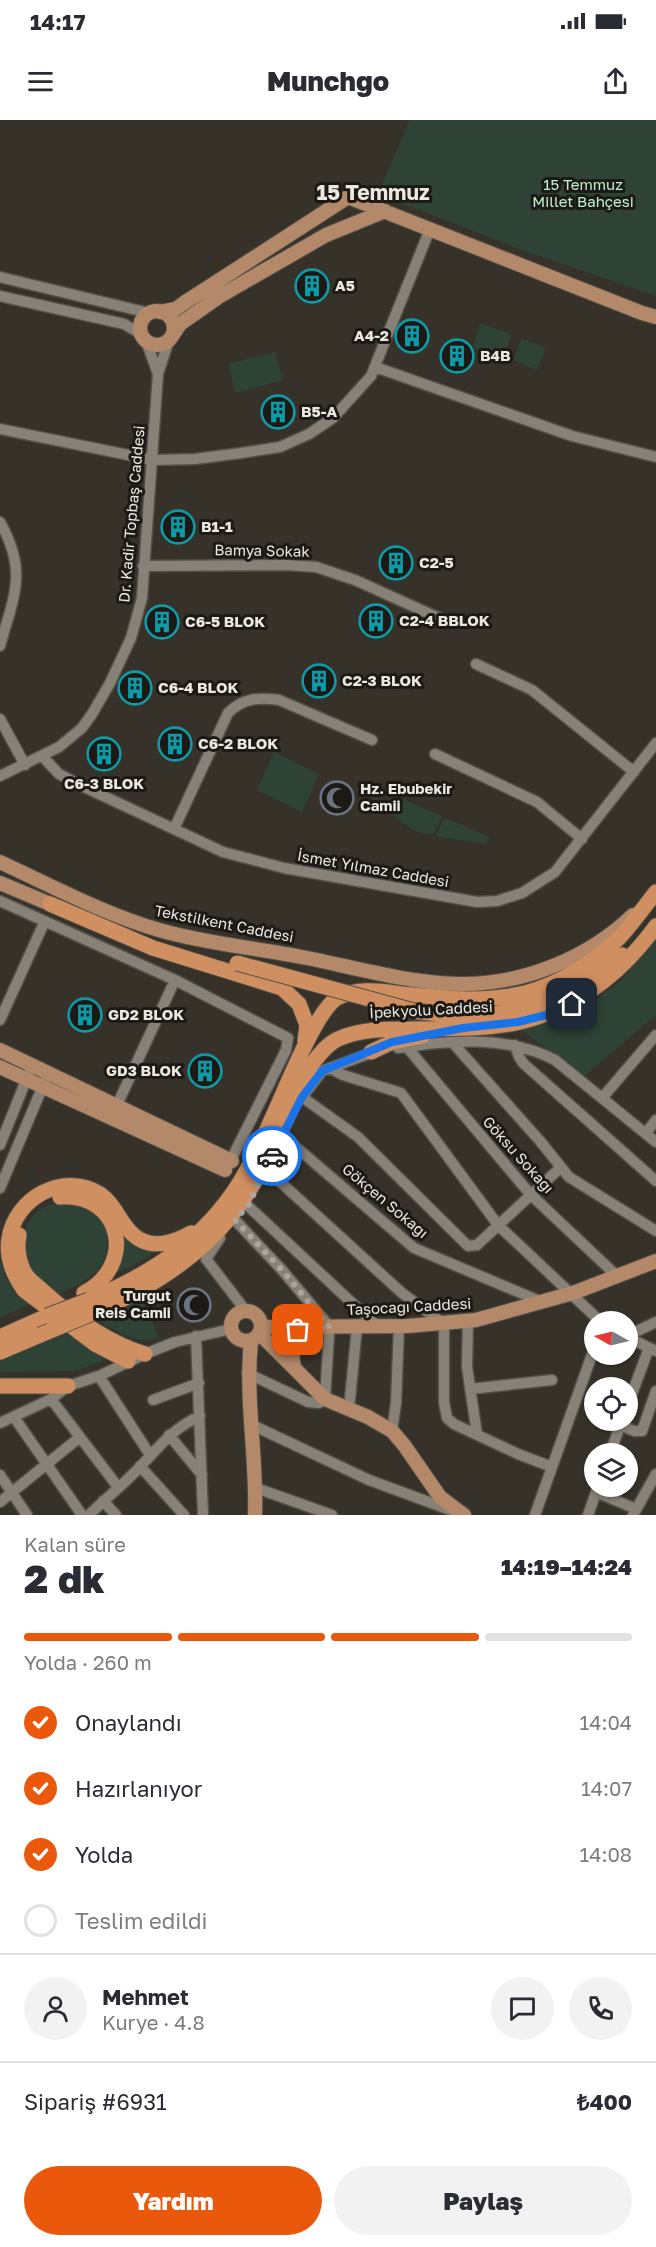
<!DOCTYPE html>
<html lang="tr">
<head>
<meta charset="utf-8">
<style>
  :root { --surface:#fff; --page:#f2f2f3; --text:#2b2b33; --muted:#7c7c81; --line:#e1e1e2; --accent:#ea580c }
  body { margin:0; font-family:"Golos Text",sans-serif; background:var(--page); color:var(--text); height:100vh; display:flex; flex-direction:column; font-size:22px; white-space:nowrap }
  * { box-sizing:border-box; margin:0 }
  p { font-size:20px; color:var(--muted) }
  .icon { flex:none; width:33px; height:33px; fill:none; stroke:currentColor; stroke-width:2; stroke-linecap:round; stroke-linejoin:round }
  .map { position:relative; height:1395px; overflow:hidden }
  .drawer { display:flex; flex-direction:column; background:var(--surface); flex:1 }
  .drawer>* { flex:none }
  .needle { width:39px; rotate:278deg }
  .buttons { position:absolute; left:584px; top:1191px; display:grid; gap:12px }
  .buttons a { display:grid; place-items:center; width:54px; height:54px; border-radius:50%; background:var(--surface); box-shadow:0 2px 4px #0004; font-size:30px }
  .pin { position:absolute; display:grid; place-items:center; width:51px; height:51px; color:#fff; margin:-26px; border-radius:12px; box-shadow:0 3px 9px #0006 }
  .courier { position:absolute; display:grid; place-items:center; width:60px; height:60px; margin:-30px; border:4px solid #1a73e8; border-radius:50%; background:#fff; color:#222; box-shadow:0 2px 8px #0007 }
  .head em { font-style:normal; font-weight:800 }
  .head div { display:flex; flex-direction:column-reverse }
  .head { display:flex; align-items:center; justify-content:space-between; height:102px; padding:0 24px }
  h1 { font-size:39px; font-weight:800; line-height:45px }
  .bar { display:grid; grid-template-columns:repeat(4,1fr); gap:9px 6px; align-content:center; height:72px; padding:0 24px }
  .bar i { height:8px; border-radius:4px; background:var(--line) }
  .bar .active { background:var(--accent) }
  .bar p { grid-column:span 4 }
  .line { display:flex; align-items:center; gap:15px; padding:0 24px; border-top:2px solid var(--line) }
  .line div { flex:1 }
  .round { display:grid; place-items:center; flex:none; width:63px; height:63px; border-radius:32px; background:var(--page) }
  ol { padding:0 24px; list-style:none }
  li { display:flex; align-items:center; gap:18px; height:66px }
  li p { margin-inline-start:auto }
  li .icon { padding:6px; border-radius:50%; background:var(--accent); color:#fff; stroke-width:4 }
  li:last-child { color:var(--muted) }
  li i { width:33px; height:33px; border:3px solid var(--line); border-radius:50% }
  .action { display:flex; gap:12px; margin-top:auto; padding:12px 24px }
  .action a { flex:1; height:69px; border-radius:36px; background:var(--accent); color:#fff; font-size:24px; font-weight:800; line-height:69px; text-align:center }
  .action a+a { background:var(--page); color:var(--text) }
  .status { display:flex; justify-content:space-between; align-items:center; height:42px; padding:0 30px; background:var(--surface); direction:ltr }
  .status svg { height:16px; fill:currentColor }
  header { display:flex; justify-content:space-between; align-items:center; height:78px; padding:0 24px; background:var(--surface); font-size:27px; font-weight:800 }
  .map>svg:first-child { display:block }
  .green { fill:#2e4335 }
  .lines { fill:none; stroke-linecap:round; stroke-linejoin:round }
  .minor-casing { stroke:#545048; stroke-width:13 }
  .major-casing { stroke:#545048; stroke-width:16 }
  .highway-casing { stroke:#545048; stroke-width:17 }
  .minor { stroke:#888177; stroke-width:10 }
  .major { stroke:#b3896a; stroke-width:14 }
  .highway { stroke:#d08f61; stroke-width:15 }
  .highway-bridge-casing { stroke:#545048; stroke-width:17; stroke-linecap:butt }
  .highway-bridge { stroke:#d08f61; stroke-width:15 }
  .done { stroke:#aca8a1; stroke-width:6; stroke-dasharray:0 10.8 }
  .route { stroke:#1a73e8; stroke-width:8 }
  .labels { text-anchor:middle; stroke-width:6; stroke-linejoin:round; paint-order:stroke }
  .park-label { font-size:15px; fill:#bdf1cd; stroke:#1d1a16 }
  .poi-label { font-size:15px; font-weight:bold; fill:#ebe8e2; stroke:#1d1a16; text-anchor:start }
  .street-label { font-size:15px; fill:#ebe8e2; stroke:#1d1a16 }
  .district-label { font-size:21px; font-weight:bold; fill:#ebe8e2; stroke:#1d1a16 }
</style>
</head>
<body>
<div class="status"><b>14:17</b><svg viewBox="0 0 49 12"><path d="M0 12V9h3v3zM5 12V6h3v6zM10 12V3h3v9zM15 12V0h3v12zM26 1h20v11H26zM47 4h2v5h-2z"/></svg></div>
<header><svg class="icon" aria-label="menu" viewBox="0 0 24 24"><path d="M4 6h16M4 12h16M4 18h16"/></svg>Munchgo<svg class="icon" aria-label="share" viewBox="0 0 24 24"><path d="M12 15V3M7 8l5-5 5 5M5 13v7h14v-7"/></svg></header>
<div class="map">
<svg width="656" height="1395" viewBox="0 0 656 1395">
  <rect width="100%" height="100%" fill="#373229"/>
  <path class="green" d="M410,0h246v176l-134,-46 -144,-56z
    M480,203l31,11 -7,24 -31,-11z
    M522,218l24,10 -9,22 -24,-10z
    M275,232l8,28 -47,13 -8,-29z
    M274,632l45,22 -17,38 -45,-22z
    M403,679l39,17 -9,19 -18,-4 -22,-15z
    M445,698l45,19 -4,7 -51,-8z
    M656,820v75l-73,62 -61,-47 57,-20 38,-26z
    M64,1081c8,2 20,4 27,9 20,13 21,45 5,62 -10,10 -24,16 -36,22 -11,-9 -23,-17 -31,-28 -4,-6 -3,-12 -4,-18 -4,-29 13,-42 39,-47z
    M124,1115l38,12 -22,15 -26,12 8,-18z
    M0,1139l5,19 27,25 -32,15z
    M141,1178l18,40c-24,7 -43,-7 -63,-19z
    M66,1211l47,27 -39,13 -74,1v-14z"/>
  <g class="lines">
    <g class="minor-casing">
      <path id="minor" d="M0,157l149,36
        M0,176l124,28 17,10
        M146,221l12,33 11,-34
        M375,247l197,69 84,21
        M0,309l153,31 42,-1 46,-6 39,-6 29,-13 24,-16 38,-42 59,-147
        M0,402c28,50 14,73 0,124
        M143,446l142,-1 31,2 39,13 86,39
        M476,544l56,26 102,82
        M0,599l25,46
        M435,634l102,48 45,37
        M42,636l17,18 23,12 141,66 61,16 193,34 20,-1 25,-8 33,-21 101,-129
        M0,656l59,-29 23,-19 10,-14 18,-31 21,-45 11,-40 16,-224
        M174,709l54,-116c15,-15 31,-16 51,-13l93,40
        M0,781l175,79 113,58 -2,12 -58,116
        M0,900l44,-97
        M452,922l88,99 29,36 87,54
        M515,925l4,12 5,7 132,117
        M406,926l124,148 87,82
        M398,928c52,-8 108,-13 157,12l101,82
        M330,948l13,7 58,18 97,132 103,97
        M303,976l19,-25 54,-20
        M302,977l56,40 110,109 9,-1 83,-77
        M602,978l54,-63
        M117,985l58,-125
        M646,1013l10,-13
        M283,1016l131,112 128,54
        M0,1025l29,-72
        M266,1049l136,124 42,31v78l3,16 7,6 64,30 34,13
        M0,1068l45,-107
        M248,1086l130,121
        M235,1100l47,50 48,57
        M220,1118l-14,21 40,52
        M468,1201l-1,46 10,67
        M196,1216l7,179
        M627,1216l29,-14
        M627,1217l29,14
        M247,1253l61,29 11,1 6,-4 4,-65
        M99,1256l51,79
        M470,1269l82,-9
        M51,1279l67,88
        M153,1280l46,-17
        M627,1287l22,-59
        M349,1289l8,-82
        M14,1297l68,98
        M0,1303l51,-24 17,-13 31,-10 46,-22 30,-12 56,-13
        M250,1304l119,56 84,31
        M620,1305l14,6h8l14,-40
        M392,1311l4,-28 3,-77
        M169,1315l33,40
        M610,1334l12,-34
        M140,1346l44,49
        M0,1355l27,40
        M256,1368l76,27
        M596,1372l40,17
        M103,1381l13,14
        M0,1382l80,-65
        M89,1395c16,-16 35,-31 51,-48 19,-20 33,-39 60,-51
        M535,1395l59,-166
        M588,1395l10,-28
        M633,1395l23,-41"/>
    </g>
    <g class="major-casing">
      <path id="major" d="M140 208a17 17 0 1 1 34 0a17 17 0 1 1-34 0Z
        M160,192l16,-3 8,-6 164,-106 294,116 14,4
        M172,216l8,-12 40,-28 106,-61 59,-24
        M0,742c52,24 104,52 159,68 48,14 99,18 148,28 49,10 102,25 152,26 63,1 128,-25 174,-69
        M0,763l50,21
        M0,930l232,111
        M0,947l225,103
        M231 1206a15 15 0 1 1 30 0a15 15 0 1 1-30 0Z
        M262,1207l146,-1 68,-6 97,-27 83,-32
        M260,1214l65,65 43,18 24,14 12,14 36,52 24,18
        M251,1221c-6,59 6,116 4,174
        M294,1247c-3,-14 -3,-30 8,-40"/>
    </g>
    <g class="highway-casing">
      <path id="highway" d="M50,784l103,44 129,40 17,16 8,21 -2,16
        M414,891c24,3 50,8 74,4 49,-8 94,-30 134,-60
        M371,932l21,-10 31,-6
        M60,1077c62,-4 77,68 24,96
        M19,1115c-3,13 0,29 7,40 4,6 12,11 17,16 30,27 63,51 102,63
        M89,1180c62,-26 115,-60 151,-118 21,-34 36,-74 53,-111 8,-18 28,-63 44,-73 24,-13 51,-5 76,-3 30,3 60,6 90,2 42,-4 86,-30 116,-59 13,-14 25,-31 37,-46
        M93,1193c63,-27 119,-63 156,-122 25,-39 42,-85 63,-127 7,-9 15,-20 26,-25 22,-10 48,-10 72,-10 37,-1 75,1 110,-7 58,-14 101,-48 136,-96
        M0,1217l47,-21
        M0,1232l40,-17
        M128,1241l-33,-17 -71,-54c-11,-16 -18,-32 -15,-51 6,-41 54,-68 91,-45 18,12 22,38 43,47 16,7 33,0 48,-8
        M0,1266h68"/>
    </g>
    <use href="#minor" class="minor"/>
    <use href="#major" class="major"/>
    <use href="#highway" class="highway"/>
    <g class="highway-bridge-casing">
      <path id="highway-bridge" d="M237,843l177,48
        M47,1196l42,-16
        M40,1215l53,-22"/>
    </g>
    <use href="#highway-bridge" class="highway-bridge"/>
  </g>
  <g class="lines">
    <path class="done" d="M272,1036l-24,50 -13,14 47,50 48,58 -28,-1 -4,3"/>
    <path class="route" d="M272,1036l30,-59 20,-26 70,-29 71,-14 55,-6 28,-7 26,-11"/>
  </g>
  <defs>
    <g id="building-ring" transform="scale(1.725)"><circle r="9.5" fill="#1d1a16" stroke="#0f9aa8" stroke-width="1.5"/><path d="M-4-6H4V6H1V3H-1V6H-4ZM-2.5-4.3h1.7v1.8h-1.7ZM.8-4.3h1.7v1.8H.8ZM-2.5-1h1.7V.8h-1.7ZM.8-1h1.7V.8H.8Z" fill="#0f9aa8"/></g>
    <g id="mosque-ring" transform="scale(1.725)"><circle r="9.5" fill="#1d1a16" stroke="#6b7280" stroke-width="1.5"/><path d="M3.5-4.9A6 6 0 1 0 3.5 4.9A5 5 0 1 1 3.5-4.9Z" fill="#6b7280"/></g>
  </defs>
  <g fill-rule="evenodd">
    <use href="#building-ring" x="312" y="166"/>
    <use href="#building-ring" x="412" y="216"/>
    <use href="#building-ring" x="457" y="236"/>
    <use href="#building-ring" x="278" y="292"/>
    <use href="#building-ring" x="178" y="407"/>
    <use href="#building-ring" x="396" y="443"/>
    <use href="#building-ring" x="376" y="501"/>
    <use href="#building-ring" x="162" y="502"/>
    <use href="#building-ring" x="319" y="561"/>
    <use href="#building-ring" x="135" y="568"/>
    <use href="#building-ring" x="175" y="624"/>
    <use href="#building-ring" x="104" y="634"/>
    <use href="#mosque-ring" x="337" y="678"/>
    <use href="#building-ring" x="85" y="895"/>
    <use href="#building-ring" x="205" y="951"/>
    <use href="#mosque-ring" x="194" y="1185"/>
  </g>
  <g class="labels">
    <g class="park-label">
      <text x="583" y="70">15 Temmuz<tspan x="583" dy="17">Millet Bahçesi</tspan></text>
    </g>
    <g class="poi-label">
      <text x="335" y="171">A5</text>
      <text x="389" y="221" text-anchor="end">A4-2</text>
      <text x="480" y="241">B4B</text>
      <text x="301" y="297">B5-A</text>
      <text x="201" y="412">B1-1</text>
      <text x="419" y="448">C2-5</text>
      <text x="399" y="506">C2-4 BBLOK</text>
      <text x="185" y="507">C6-5 BLOK</text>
      <text x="342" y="566">C2-3 BLOK</text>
      <text x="158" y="573">C6-4 BLOK</text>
      <text x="198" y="629">C6-2 BLOK</text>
      <text x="104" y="669" text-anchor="middle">C6-3 BLOK</text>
      <text x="360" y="674">Hz. Ebubekir<tspan x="360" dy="17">Camii</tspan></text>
      <text x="108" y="900">GD2 BLOK</text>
      <text x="182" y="956" text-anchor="end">GD3 BLOK</text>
      <text x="171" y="1181" text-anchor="end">Turgut<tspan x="171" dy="17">Reis Camii</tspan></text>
    </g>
    <g class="street-label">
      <text transform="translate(132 394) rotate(-85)" y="5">Dr. Kadir Topbaş Caddesi</text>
      <text transform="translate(262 431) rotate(1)" y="5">Bamya Sokak</text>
      <text transform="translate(373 749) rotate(10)" y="5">İsmet Yılmaz Caddesi</text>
      <text transform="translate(224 804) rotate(11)" y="5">Tekstilkent Caddesi</text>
      <text transform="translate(431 890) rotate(-3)" y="5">İpekyolu Caddesi</text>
      <text transform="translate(518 1035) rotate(48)" y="5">Göksu Sokağı</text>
      <text transform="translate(385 1081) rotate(40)" y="5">Gökçen Sokağı</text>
      <text transform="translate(409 1187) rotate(-3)" y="5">Taşocağı Caddesi</text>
    </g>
    <g class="district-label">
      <text x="373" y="80">15 Temmuz</text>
    </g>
  </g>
</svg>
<div class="buttons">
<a><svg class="needle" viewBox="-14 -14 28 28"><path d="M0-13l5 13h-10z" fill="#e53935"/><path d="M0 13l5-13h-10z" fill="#7c7c81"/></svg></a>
<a><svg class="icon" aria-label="locate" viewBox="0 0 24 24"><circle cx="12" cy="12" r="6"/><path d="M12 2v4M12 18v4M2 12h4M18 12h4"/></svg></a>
<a><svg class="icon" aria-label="layers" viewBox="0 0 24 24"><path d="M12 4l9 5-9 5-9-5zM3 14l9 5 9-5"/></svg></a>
</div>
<div class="pin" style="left:298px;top:1210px;background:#ea580c"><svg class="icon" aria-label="bag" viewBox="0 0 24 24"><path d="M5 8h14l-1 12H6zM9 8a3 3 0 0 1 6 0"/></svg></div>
<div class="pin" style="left:572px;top:884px;background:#1f2937"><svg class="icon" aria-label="home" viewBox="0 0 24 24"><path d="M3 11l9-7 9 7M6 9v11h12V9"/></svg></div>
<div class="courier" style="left:272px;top:1036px"><svg class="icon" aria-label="car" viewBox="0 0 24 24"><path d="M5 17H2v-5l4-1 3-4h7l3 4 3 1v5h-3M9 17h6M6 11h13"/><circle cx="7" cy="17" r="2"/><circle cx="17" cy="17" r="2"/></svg></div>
</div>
<section class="drawer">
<div class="head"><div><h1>2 dk</h1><p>Kalan süre</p></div><em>14:19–14:24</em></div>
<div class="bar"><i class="active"></i><i class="active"></i><i class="active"></i><i></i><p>Yolda · 260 m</p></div>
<ol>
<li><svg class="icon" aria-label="check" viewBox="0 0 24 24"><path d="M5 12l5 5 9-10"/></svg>Onaylandı<p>14:04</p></li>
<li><svg class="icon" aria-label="check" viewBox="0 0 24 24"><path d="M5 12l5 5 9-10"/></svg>Hazırlanıyor<p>14:07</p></li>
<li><svg class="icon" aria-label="check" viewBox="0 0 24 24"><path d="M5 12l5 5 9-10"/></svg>Yolda<p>14:08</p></li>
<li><i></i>Teslim edildi</li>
</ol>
<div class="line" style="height:108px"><a class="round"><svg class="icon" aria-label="person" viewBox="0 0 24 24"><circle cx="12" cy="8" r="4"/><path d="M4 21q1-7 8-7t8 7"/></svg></a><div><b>Mehmet</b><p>Kurye · 4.8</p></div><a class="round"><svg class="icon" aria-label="chat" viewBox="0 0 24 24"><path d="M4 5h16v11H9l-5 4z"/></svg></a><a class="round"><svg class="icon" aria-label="phone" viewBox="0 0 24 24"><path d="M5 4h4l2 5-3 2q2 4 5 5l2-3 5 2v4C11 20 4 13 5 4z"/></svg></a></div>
<div class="line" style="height:78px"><div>Sipariş #6931</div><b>₺400</b></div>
<div class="action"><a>Yardım</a><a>Paylaş</a></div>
</section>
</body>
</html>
